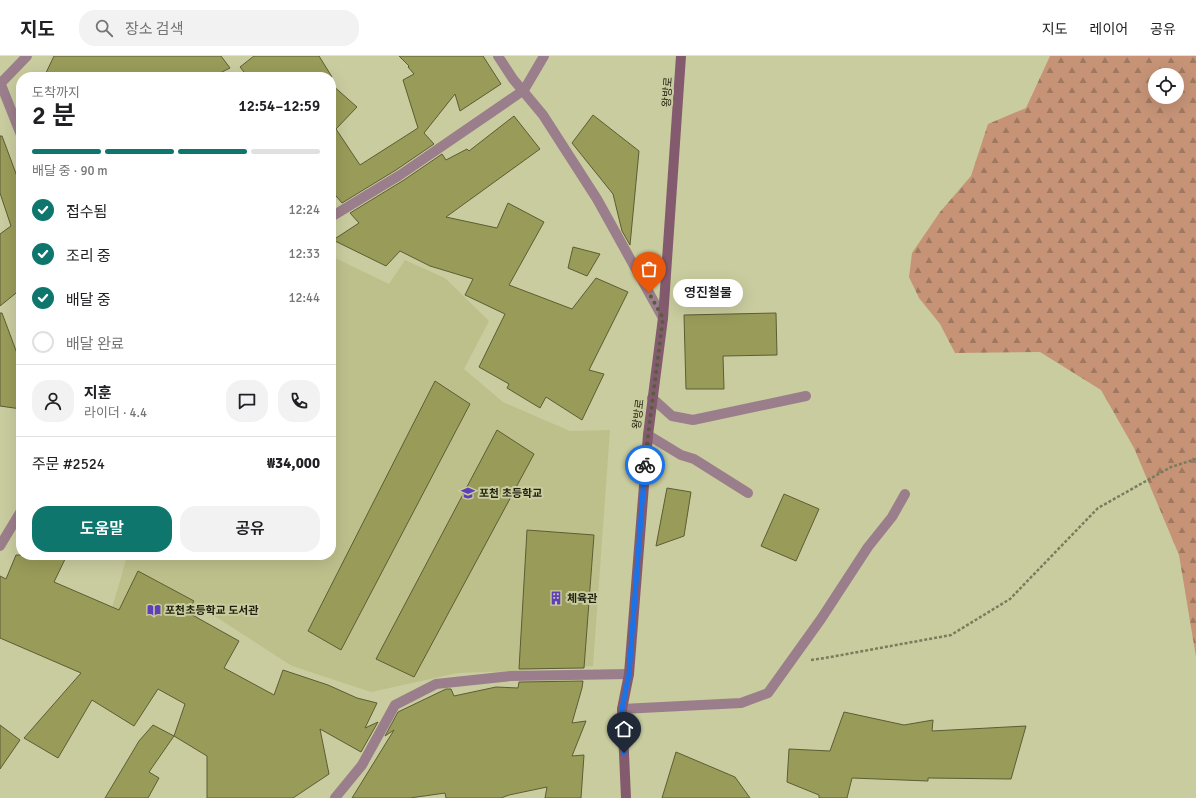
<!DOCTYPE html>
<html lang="ko">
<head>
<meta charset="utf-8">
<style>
  :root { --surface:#fff; --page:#f2f2f2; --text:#202124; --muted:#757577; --line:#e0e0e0; --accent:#0f766e }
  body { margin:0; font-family:Signika,"Noto Sans KR",sans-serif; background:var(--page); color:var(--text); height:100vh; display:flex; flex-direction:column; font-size:15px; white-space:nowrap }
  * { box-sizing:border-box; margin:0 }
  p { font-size:13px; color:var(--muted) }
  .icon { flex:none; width:22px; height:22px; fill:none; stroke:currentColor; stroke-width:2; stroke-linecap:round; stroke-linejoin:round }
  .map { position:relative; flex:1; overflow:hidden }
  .panel { position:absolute; left:16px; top:16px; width:320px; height:488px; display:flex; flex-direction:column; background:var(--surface); border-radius:16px; box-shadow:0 4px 16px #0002 }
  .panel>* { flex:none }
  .tools { position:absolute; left:1148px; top:12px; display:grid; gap:8px }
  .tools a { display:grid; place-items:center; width:36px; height:36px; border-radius:50%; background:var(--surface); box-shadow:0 4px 16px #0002; font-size:20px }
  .pin { position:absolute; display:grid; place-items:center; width:34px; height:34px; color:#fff; margin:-41px -17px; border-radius:50% 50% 50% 0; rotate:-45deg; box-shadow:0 0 4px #0007 }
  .pin .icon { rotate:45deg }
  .courier { position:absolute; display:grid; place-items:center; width:40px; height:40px; margin:-20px; border:3px solid #1a73e8; border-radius:50%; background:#fff; color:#222; box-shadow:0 1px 5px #0007 }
  .bubble { position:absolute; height:28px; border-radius:14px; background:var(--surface); box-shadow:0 4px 16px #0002; font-size:13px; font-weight:600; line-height:28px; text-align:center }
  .headline em { font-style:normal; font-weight:600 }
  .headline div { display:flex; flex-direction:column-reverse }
  .headline { display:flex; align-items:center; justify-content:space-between; height:68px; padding:0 16px }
  h1 { font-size:26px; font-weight:600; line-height:30px }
  .bar { display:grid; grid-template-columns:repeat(4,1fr); gap:6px 4px; align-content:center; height:48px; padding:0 16px }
  .bar i { height:5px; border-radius:3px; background:var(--line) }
  .bar .selected { background:var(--accent) }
  .bar p { grid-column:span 4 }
  .line { display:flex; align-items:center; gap:10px; padding:0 16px; border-top:1px solid var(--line) }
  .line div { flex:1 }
  .round { display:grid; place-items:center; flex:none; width:42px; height:42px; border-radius:16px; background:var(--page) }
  ol { padding:0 16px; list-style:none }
  li { display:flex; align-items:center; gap:12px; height:44px }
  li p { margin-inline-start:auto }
  li .icon { padding:4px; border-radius:50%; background:var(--accent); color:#fff; stroke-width:4 }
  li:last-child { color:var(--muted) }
  li i { width:22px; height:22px; border:2px solid var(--line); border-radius:50% }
  .primary-button { display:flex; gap:8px; margin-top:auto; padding:8px 16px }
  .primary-button a { flex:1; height:46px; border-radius:16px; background:var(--accent); color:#fff; font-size:16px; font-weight:600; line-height:46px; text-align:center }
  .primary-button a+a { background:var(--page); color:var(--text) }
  header { display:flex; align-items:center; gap:24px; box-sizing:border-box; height:56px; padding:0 20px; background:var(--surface); border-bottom:1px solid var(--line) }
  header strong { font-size:19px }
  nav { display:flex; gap:22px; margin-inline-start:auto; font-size:14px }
  .search { width:280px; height:36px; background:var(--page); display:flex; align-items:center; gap:10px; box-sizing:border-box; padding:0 14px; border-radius:16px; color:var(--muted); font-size:15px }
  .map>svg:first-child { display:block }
  .built { fill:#bec08c }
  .forest { fill:url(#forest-firs); fill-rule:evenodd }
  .building { fill:#999b59; stroke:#5c5d34 }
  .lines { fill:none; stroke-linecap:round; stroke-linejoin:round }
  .path { stroke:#7a7c5b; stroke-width:2.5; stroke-dasharray:3 2; stroke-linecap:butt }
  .street { stroke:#9b7e8b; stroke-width:10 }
  .secondary { stroke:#845b6e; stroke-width:10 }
  .done { stroke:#5a5c40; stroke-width:4; stroke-dasharray:0 7.2 }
  .route { stroke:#1a73e8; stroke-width:5 }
  .labels { text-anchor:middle; stroke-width:4; stroke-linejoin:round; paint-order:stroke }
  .street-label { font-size:11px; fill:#1f200e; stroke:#c9cc9e }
  .poi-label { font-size:11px; font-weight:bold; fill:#1f200e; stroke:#c9cc9e; text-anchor:start }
</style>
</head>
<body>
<header>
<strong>지도</strong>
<div class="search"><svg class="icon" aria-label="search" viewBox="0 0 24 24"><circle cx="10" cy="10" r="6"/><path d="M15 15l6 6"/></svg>장소 검색</div>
<nav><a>지도</a><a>레이어</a><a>공유</a></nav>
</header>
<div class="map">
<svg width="1196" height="742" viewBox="0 0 1196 742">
  <defs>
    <pattern id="forest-firs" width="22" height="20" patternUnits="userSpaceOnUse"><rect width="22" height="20" fill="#c69377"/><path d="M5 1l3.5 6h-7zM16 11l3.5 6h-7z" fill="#a07860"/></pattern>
  </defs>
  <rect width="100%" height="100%" fill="#c9cc9e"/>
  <path class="built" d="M331,200l58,28 16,-24 40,18 44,43 -25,48 39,33 67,29 40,-1 -17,236 -78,5 -57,2 -87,19 -79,-26 -87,-56 -39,39 -57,-31 17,-58 -8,-5h213z"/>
  <path class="forest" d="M1050,0h146v601l-17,-102 -45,-107 -33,-58 -61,-38 -85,1 -15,-29 -21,-26 -10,-21 3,-24 28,-41 31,-36 17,-52 38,-16zM1155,19h22v22h-22z"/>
  <path class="building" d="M54,0h167l9,12 -18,9h-168z
    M254,0h65l13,21h-84l-8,-10z
    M399,0h84l18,28 -41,27 -5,-17 -31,39 10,11 -38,26 -54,33 -11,-13v-106l26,23 -21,22 24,36 58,-37 -15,-48 11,-6 -6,-7 1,-1z
    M593,59l46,36 -9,94 -8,-14 -9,-37 -41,-51z
    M514,60l26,33 -94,68 51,11 11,-25 36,19 -35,63 63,24 24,-31 32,14 -39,78 15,4 -22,46 -36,-23 -6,11 -33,-20 2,-4 -30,-17 26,-53 -40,-19 8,-16 -43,-13 -30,-15 -14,15 -53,-26 26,-17 -9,-10 54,-33 38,-26 4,6 21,-11 2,2z
    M0,80h2l19,51v102l-21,17v-72l11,-8 -11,-33z
    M573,191l27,7 -13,22 -19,-8z
    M0,257h2l19,51v45l-21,-3z
    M776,257l1,42 -54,1 1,33h-38l-2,-74z
    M435,325l35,23 -129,246 -33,-19z
    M497,374l37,24 -120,223 -38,-18z
    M667,432l24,4 -7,44 -28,10z
    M784,438l35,15 -23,52 -35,-15z
    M527,474l67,5 -10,133 -65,1z
    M16,499h51l-13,27 65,28 19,-39 56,30 -7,11 52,29 -15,27 50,27 9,-25 45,15 29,13 20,5 -12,25 13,-6 -17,30 -41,-23 9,45 -36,24h-86v-42l-33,-20 11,-32 -27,-15 -24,37 -42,-26 -34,58 -34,-20 57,-65 -81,-35v-62l6,3z
    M583,625l-1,7 -10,35 14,-2 -14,35 12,-1 -3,43h-36l2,-11 -38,8 -8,3h-55l-1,-5 -35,5h-58l42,-68 -9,6 13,-24 48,-23h5l3,7 42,-9 22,1 1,-6z
    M844,656l60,13 29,-5 -1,11 94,-5 -15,53 -83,-1v3l-76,-3 -5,20h-28v-3l-32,-13 2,-33 41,2z
    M0,669l20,15 -20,29z
    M153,669l21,11 -25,36 10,6 -11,20h-43l34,-57z
    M676,696l59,25 15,21h-88z"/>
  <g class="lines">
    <path class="path" d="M811,604l14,-2 126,-23 59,-36 88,-91 73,-41 25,-8"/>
    <path class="street" d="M498,0l15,23 30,36 54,84 66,119
      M0,26l21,53
      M0,28l27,-28
      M331,161l69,-42 124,-85 20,-34
      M652,342l20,18 21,4 113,-24
      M648,379l33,20 13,4 54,34
      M0,490l21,-35
      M622,653l119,-6 27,-10 53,-74 47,-72 24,-30 13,-23
      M335,742l27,-33 33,-60 41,-21 75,-8 118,-2"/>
    <path class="secondary" d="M626,742l-4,-89 7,-35 19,-239 15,-117 18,-262"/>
  </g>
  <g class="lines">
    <path class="done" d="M645,409l3,-29 15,-118 -14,-25"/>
    <path class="route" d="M624,697l-2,-44 7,-35 16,-209"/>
  </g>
  <defs>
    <g id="school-bare" transform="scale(1.08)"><path d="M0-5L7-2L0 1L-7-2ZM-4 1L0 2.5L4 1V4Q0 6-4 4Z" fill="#5e3fb7" stroke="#c9cc9e" stroke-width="2.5" paint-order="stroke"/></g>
    <g id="building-bare" transform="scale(1.08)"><path d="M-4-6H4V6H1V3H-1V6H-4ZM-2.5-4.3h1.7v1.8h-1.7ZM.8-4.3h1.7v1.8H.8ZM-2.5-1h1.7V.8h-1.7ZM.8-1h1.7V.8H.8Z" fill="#5e3fb7" stroke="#c9cc9e" stroke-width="2.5" paint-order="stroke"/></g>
    <g id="library-bare" transform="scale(1.08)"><path d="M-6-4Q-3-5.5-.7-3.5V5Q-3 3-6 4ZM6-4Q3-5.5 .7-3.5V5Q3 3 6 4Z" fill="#5e3fb7" stroke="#c9cc9e" stroke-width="2.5" paint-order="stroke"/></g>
  </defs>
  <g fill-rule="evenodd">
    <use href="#school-bare" x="468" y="437"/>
    <use href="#building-bare" x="556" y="542"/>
    <use href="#library-bare" x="154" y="554"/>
  </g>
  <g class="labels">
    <g class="street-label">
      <text transform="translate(667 36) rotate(-86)" y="4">왕방로</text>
      <text transform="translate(638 358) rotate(-83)" y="4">왕방로</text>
    </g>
    <g class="poi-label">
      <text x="479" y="441">포천 초등학교</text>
      <text x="567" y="546">체육관</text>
      <text x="165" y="558">포천초등학교 도서관</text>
    </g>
  </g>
</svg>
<div class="tools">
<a><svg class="icon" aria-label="locate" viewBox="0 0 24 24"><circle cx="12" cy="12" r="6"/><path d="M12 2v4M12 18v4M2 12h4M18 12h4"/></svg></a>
</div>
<div class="pin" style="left:649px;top:237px;background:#ea580c"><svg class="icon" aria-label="bag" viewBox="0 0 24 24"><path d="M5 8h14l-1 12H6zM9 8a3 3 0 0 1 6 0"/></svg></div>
<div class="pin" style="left:624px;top:697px;background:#1f2937"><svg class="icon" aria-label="home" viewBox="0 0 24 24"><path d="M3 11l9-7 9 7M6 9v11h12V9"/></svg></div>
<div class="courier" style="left:645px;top:409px"><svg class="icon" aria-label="bike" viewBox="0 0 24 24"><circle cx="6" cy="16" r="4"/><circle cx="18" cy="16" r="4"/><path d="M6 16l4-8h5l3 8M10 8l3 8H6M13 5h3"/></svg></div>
<div class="bubble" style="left:673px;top:223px;width:70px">영진철물</div>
<section class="panel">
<div class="headline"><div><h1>2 분</h1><p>도착까지</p></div><em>12:54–12:59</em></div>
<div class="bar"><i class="selected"></i><i class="selected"></i><i class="selected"></i><i></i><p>배달 중 · 90 m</p></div>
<ol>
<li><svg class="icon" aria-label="check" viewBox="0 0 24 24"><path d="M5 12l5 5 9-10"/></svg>접수됨<p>12:24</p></li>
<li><svg class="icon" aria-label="check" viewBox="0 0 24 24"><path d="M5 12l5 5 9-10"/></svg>조리 중<p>12:33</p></li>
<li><svg class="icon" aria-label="check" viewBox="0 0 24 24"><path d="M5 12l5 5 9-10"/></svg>배달 중<p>12:44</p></li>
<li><i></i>배달 완료</li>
</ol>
<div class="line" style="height:72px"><a class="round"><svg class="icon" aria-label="person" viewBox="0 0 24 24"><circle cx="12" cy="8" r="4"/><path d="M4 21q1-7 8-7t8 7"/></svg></a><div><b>지훈</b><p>라이더 · 4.4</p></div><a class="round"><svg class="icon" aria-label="chat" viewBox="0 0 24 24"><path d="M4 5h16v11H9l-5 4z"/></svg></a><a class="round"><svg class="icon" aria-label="phone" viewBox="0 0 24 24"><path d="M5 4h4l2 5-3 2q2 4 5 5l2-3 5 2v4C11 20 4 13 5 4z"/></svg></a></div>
<div class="line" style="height:52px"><div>주문 #2524</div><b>₩34,000</b></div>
<div class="primary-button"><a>도움말</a><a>공유</a></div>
</section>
</div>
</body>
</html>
